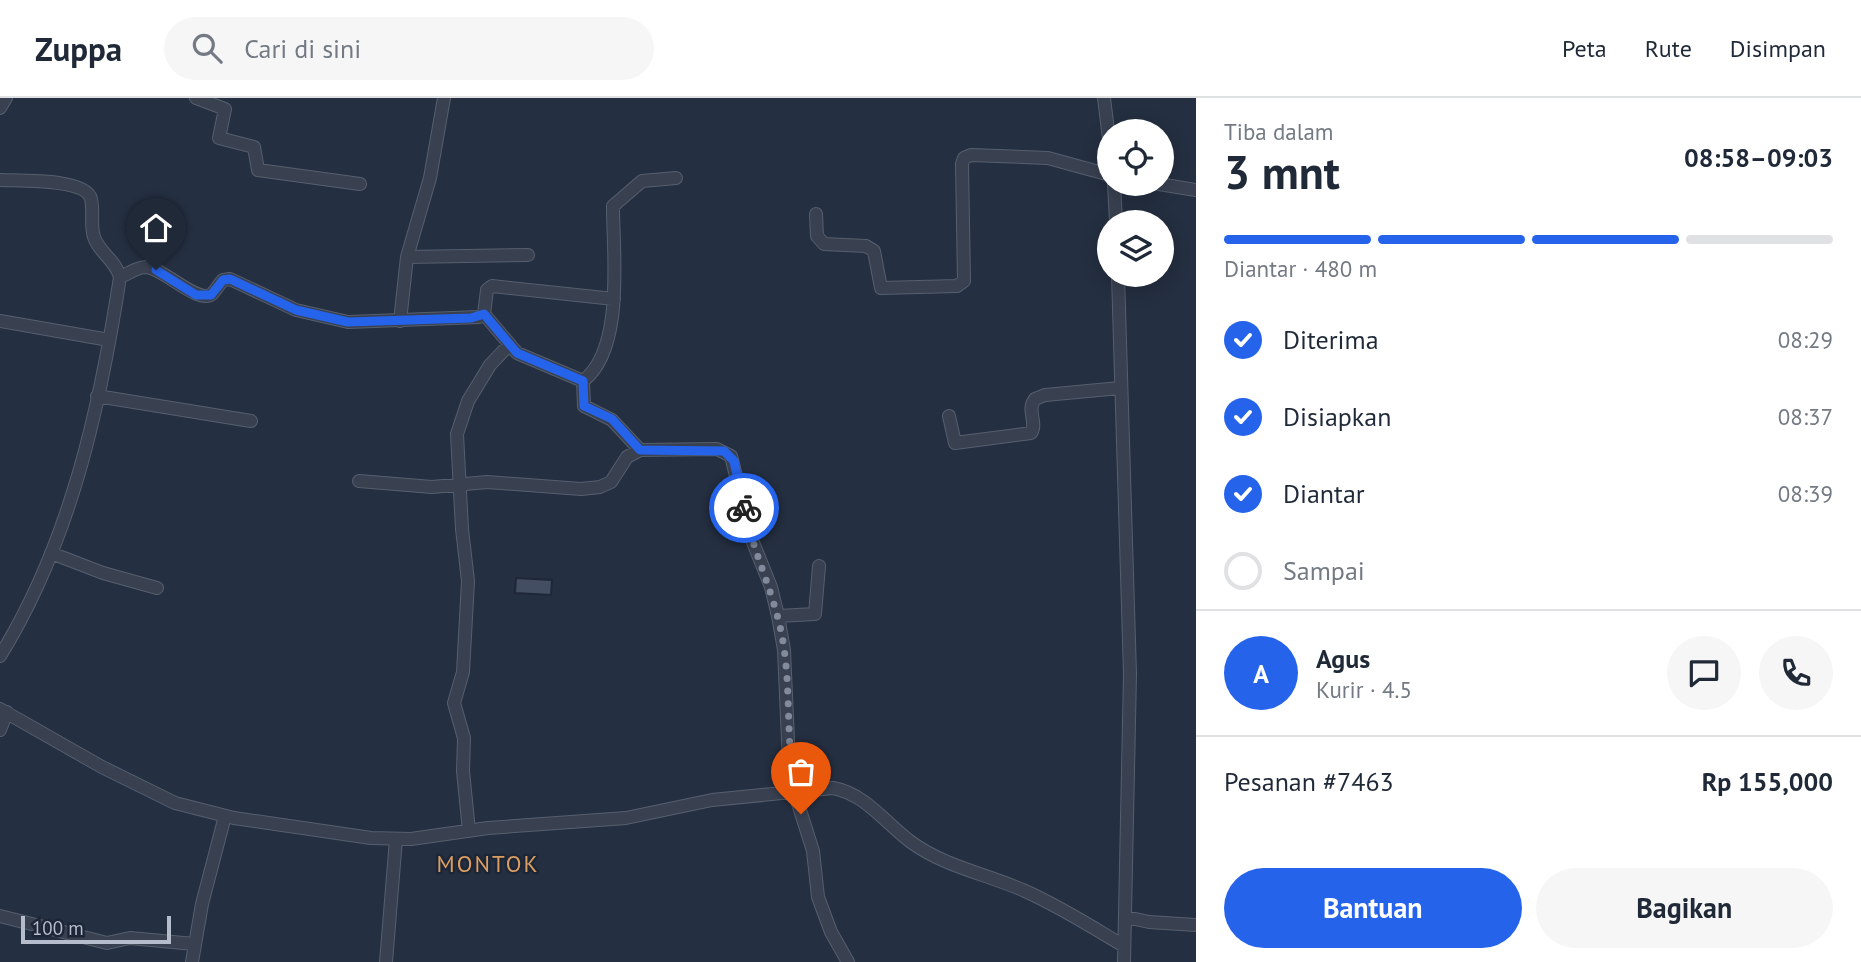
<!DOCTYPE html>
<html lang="id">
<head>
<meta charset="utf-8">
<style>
  :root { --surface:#fff; --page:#f6f6f7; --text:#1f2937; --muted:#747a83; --line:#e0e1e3; --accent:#2563eb }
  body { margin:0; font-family:"PT Sans",sans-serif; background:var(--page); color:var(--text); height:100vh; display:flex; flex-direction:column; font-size:26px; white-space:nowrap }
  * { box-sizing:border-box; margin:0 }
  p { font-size:23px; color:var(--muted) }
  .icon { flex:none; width:38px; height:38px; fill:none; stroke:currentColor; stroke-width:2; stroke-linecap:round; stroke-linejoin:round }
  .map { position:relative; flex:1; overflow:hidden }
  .sheet { display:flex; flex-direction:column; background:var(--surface); width:665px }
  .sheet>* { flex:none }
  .tools { position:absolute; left:1097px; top:21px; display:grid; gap:14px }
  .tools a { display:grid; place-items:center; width:77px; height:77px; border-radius:50%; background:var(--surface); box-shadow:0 4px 18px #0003; font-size:35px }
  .scale { position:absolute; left:21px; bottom:18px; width:150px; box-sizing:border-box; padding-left:7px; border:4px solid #b5bccb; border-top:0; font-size:19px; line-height:24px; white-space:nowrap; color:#b5bccb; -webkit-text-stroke:5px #1d2636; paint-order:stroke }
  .pin { position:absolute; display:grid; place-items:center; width:60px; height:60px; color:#fff; margin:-72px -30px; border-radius:50% 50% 50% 0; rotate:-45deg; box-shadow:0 0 7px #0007 }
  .pin .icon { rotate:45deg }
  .courier { position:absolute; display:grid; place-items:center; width:70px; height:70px; margin:-35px; border:5px solid #2563eb; border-radius:50%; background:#fff; color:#222; box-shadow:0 2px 9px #0007 }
  .head em { font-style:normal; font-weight:700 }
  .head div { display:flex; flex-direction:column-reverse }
  .head { display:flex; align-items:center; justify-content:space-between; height:119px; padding:0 28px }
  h1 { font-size:46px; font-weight:700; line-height:52px }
  .bar { display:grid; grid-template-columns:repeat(4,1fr); gap:10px 7px; align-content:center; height:84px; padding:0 28px }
  .bar i { height:9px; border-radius:5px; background:var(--line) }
  .bar .active { background:var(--accent) }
  .bar p { grid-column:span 4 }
  .line { display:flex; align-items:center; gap:18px; padding:0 28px; border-top:2px solid var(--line) }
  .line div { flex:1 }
  .round { display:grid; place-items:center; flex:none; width:74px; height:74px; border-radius:37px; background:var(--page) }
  ol { padding:0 28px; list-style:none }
  li { display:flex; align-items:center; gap:21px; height:77px }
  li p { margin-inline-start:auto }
  li .icon { padding:7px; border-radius:50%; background:var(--accent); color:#fff; stroke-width:4 }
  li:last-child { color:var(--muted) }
  li i { width:38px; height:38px; border:4px solid var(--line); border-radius:50% }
  .cta { display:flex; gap:14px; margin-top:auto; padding:14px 28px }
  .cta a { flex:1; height:80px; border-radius:42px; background:var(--accent); color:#fff; font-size:28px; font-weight:700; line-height:80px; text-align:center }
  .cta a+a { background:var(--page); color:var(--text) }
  header { display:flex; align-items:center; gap:42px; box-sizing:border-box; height:98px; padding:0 35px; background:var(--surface); border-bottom:2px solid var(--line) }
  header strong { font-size:33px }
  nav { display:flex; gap:38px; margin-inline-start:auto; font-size:24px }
  .search { width:490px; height:63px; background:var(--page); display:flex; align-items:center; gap:18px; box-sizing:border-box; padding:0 24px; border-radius:38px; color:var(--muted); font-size:26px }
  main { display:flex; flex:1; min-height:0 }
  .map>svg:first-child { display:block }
  .building { fill:#434e63; stroke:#1f2838; stroke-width:2 }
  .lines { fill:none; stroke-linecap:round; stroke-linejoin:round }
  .minor-casing { stroke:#565f6e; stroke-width:14 }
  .minor { stroke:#394151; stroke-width:12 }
  .done { stroke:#828b9b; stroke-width:7; stroke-dasharray:0 12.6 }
  .route { stroke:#2563eb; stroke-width:9 }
  .labels { text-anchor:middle; stroke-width:5; stroke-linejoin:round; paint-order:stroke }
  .quarter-label { font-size:23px; letter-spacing:2px; fill:#da9e62; stroke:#1d2636 }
</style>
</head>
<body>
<header>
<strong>Zuppa</strong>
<div class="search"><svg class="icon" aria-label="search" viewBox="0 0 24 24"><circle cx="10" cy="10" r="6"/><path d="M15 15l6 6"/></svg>Cari di sini</div>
<nav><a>Peta</a><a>Rute</a><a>Disimpan</a></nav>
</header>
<main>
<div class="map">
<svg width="1196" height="864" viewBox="0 0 1196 864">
  <rect width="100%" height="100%" fill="#242f41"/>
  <path class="building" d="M516,480l36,2 -1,15 -36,-2z"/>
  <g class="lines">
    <g class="minor-casing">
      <path id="minor" d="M196,0l29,11 -6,29 35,9 4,23 102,14
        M1104,0l6,49
        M0,10l6,-10
        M0,82c18,1 86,-2 91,19 3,13 -1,26 3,38 5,16 21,22 26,40 -20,131 -50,266 -120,379
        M1114,86l2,38
        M1159,86l37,6
        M816,116l1,22 7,8 42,2 8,5 7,37 76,-2 7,-5 -2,-117 2,-6 7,-3 77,3 62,17
        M407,159l121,-2
        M1118,177l12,399 -6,288
        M120,179c8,-3 17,-10 26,-10 18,1 52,38 66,27 4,-4 7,-10 11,-14l7,-1 66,31 52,12 131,-5 5,-3 3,-24 5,-4 122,13
        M484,216l33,39 66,28 1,25 28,14 28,30
        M0,223l109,19
        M400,223l7,-64 23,-79 14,-80
        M583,283c42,-32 30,-127 30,-175l29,-25 34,-3
        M97,298l154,25
        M949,318l6,27 76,-10c7,-10 -5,-23 4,-34l10,-4 75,-7
        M359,383l73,6 55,-5 94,7 19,-2 11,-5 16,-25 13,-7 77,-1 14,7 21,84 19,47 7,29 6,34 5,113 5,28 19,60 5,46 13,35 17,30
        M51,455l52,20 54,15
        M778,518l37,-2 4,-48
        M0,611l102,58 73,36 59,15 137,20 40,1 77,-11 138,-10 86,-18 121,-12c33,6 52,35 78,54 34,25 76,32 114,49 34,15 67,36 99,55
        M0,632l7,-18
        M469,733l-6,-60 1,-33 -10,-35 9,-31 5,-91 -6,-52 -5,-95 11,-33 22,-36 18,-19
        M0,818l107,27 23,-5 64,6
        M1126,819l23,5 47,3
        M192,864l10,-58 23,-88
        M386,864l10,-123"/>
    </g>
    <use href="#minor" class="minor"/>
  </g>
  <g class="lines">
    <path class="done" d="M744,410c10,48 33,90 40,140 8,57 0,109 17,166"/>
    <path class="route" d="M156,172l40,25h15l12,-15 7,-1 66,31 52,12 123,-4 13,-4 33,39 66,28 1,25 28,13 28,31 84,1 10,10 10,47"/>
  </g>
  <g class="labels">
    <g class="quarter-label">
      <text x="488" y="774">MONTOK</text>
    </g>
  </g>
</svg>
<div class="tools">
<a><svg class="icon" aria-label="locate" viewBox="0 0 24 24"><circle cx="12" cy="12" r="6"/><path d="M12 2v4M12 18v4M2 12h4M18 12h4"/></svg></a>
<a><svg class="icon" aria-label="layers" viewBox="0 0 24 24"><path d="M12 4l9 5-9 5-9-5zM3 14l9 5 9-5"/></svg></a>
</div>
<div class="scale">100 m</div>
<div class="pin" style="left:801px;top:716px;background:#ea580c"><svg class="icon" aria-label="bag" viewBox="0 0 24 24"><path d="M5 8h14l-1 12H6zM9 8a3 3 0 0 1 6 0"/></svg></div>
<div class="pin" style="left:156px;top:172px;background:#1f2937"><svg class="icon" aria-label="home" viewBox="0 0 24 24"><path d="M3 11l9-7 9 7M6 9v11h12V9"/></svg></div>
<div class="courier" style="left:744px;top:410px"><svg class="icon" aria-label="bike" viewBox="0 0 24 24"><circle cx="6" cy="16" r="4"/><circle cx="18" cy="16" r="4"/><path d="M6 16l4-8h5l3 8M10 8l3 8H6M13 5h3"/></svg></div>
</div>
<section class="sheet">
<div class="head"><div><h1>3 mnt</h1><p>Tiba dalam</p></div><em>08:58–09:03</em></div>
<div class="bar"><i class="active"></i><i class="active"></i><i class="active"></i><i></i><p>Diantar · 480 m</p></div>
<ol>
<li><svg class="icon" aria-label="check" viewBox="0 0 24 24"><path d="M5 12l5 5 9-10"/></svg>Diterima<p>08:29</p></li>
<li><svg class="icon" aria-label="check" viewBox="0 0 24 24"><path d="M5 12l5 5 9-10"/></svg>Disiapkan<p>08:37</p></li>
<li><svg class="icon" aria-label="check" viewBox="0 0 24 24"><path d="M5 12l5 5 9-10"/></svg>Diantar<p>08:39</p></li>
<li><i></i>Sampai</li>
</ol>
<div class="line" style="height:126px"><b class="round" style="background:var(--accent);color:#fff">A</b><div><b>Agus</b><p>Kurir · 4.5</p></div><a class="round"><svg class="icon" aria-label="chat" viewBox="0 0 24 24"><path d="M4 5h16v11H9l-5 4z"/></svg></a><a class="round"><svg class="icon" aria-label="phone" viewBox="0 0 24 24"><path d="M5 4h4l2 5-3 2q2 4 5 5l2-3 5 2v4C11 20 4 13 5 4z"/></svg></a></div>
<div class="line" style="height:91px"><div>Pesanan #7463</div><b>Rp 155,000</b></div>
<div class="cta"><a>Bantuan</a><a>Bagikan</a></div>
</section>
</main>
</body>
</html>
